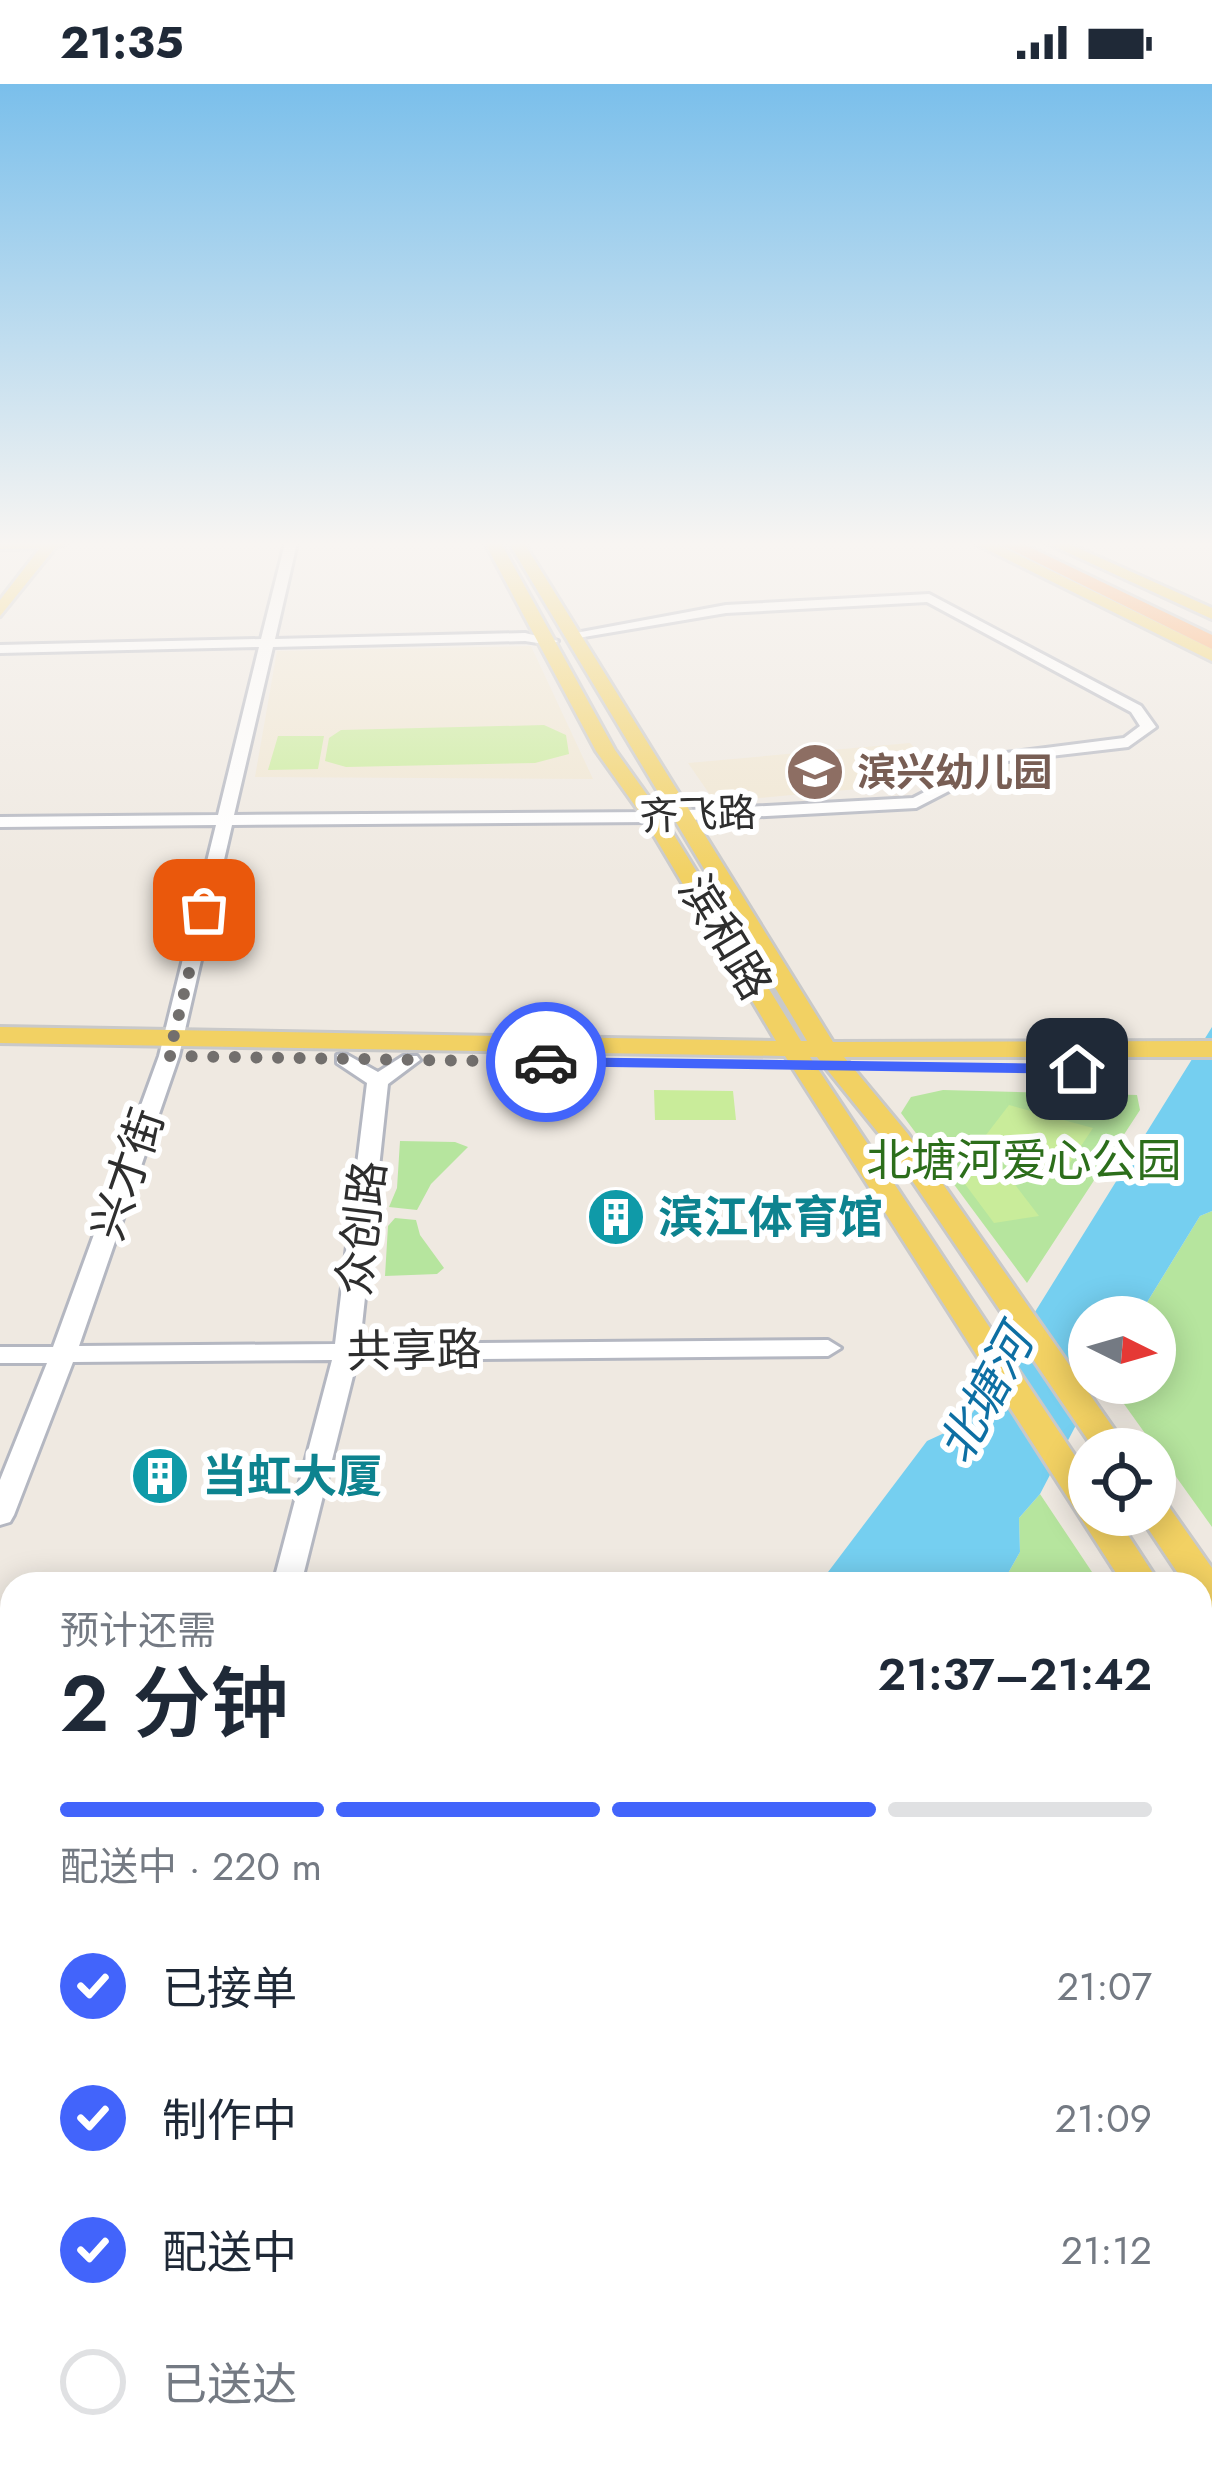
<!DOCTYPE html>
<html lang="zh">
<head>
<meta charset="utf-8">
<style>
  :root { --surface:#fff; --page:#f2f2f3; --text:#1f2937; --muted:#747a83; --line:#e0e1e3; --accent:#4264fb }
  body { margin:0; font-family:Jost,"Noto Sans SC",sans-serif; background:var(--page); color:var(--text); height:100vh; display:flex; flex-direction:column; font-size:45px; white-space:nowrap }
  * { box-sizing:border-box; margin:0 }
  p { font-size:39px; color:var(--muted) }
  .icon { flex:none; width:66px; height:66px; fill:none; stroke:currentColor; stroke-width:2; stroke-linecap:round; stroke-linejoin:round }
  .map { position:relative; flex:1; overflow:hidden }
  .details { position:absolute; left:0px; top:1488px; width:1212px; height:903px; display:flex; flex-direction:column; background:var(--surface); border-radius:36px 36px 0 0; box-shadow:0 6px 30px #0003 }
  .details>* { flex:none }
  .needle { width:78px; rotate:95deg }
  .buttons { position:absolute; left:1068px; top:1212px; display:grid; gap:24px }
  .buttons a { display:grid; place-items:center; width:108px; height:108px; border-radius:50%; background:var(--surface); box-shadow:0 6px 30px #0003; font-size:60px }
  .pin { position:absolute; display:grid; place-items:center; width:102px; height:102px; color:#fff; margin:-51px; border-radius:24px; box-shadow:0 6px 18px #0006 }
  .courier { position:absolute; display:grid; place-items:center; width:120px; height:120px; margin:-60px; border:9px solid #4264fb; border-radius:50%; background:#fff; color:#222; box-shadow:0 3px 15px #0007 }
  .overview em { font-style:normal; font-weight:600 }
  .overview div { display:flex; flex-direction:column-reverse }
  .overview { display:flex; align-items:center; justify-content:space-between; height:204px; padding:0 60px }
  h1 { font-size:78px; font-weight:600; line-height:90px }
  .bar { display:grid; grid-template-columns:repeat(4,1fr); gap:18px 12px; align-content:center; height:144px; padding:0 60px }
  .bar i { height:15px; border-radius:9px; background:var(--line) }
  .bar .on { background:var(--accent) }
  .bar p { grid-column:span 4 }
  ol { padding:0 60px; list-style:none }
  li { display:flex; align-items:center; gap:36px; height:132px }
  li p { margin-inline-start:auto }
  li .icon { padding:12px; border-radius:50%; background:var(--accent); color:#fff; stroke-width:4 }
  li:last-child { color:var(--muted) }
  li i { width:66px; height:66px; border:6px solid var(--line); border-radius:50% }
  .status { display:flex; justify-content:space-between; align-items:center; height:84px; padding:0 60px; background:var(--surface); direction:ltr }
  .status svg { height:33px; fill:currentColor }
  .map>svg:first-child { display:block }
  .education { fill:#f0e6d1 }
  .green { fill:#b6e59e }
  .pitch { fill:#c9ec9a }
  .water { fill:#75cff0 }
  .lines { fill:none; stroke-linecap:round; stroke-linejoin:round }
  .minor-casing { stroke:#b4b7c1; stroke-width:6 }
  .major-casing { stroke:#c9c9c9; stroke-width:6 }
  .highway-casing { stroke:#c9c9c9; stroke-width:6 }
  .minor { fill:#fff; fill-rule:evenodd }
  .major { fill:#f2d163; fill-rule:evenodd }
  .highway { fill:#ffa35c; fill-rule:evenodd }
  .route { fill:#4264fb }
  .done { stroke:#726f6d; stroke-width:12; stroke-dasharray:0 21.6 }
  .labels { text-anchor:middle; stroke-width:12; stroke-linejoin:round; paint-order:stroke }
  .far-education-label { font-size:39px; font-weight:bold; fill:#785e54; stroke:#fff; text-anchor:start }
  .far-street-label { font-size:39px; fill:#2e2e2e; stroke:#fff }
  .street-label { font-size:45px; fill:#2e2e2e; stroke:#fff }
  .park-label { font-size:45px; fill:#2c6e1b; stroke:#fff }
  .culture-label { font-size:45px; font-weight:bold; fill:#0d838f; stroke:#fff; text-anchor:start }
  .water-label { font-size:48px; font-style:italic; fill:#0d6fa3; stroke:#fff }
</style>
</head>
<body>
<div class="status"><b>21:35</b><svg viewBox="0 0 49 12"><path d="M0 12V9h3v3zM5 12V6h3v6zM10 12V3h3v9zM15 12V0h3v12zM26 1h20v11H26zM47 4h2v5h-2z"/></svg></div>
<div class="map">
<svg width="1212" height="2390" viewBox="0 0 1212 2390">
  <rect width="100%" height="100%" fill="#efe9e1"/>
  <path class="education" d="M531,562l62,133 -338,-2 22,-126z
    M910,659l35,38 -230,21 -27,-39z"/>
  <path class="green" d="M943,1006l194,5 3,15 -113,173 -126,-170 10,-16z
    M400,1057l55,1 13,5 -37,37 -14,26 -28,-3 8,-19z
    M1212,1127v316l-103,-144h46v-66h-17l62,-101z
    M395,1134l21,2 4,15 24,33 -7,6 -52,2 3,-50z
    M1040,1410l60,90h-98l18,-32 -1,-34z
    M1200,1651l12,18v172l-12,2z
    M12,2011v368h256l-7,11h-261v-364z
    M506,2379h305l-1,11h-311z"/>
  <path class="pitch" d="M544,641l22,10 3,19 -34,9 -189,4 -21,-6 4,-23 12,-8z
    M278,652h46l-6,33 -50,1z
    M654,1006l79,1 3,29h-81z
    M1009,1021l84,23 -30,45 -87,-25z
    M1000,1081l39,51 -45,7 -38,-51z"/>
  <path class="water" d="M1212,943v184l-12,5 -62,101h-49v66h9l-58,111 -21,24 1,34 -18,32h-183l108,-143 39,-18z
    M268,2379h238l-7,11h-238z"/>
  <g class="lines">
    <g class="minor-casing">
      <path id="minor" d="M285,459h12l-22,96 250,-6 33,8 -7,4 -26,-4 -252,6 -39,168 419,-3 260,-14 85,-44 126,-16 16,-12 -9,-14 -204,-110 -201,11 -154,26 -7,-4 161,-30 203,-11 212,112 15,21 -28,20 -121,14 -91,47 -263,14 -421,3 -53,231 -100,290 256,-2 32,-261 -30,-20v-8l7,-2 34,19 25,-16h14l3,4 -32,24 -28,260 468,-4 13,8 -13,8 -471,4 -56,224h-28l59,-224 -259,2 -59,153 -4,7 -10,3v-45l47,-117h-47v-16h53l106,-291 57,-231 -216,2v-10l218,-2 41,-168 -259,6v-8l261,-6z
        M0,1779l12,4v28l-12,-4z
        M1212,1874v32l-12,5v-32z
        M12,1957v42l-12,5v-42z
        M883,2379h44v11h-44z"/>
    </g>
    <g class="major-casing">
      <path id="major" d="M0,459h67l-12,5 -55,68v-16l40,-52 -40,1z
        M485,459h16l114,207 48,67 138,224h6l-298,-498h15l309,499 379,-1v16h-368l64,77 220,315h-34l-206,-304 -71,-88h-7l279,420v38h26l45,69h-37l-338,-528 -785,-13v-16l776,14 -133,-224 -47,-66z
        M974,459h20l218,106v12z
        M1047,459h20l145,65v11z
        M1155,1417l12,3 45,64v41l-12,-3v-22h-15l-46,-69h16z
        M1200,1573l12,3v44l-12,-4z"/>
    </g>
    <g class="highway-casing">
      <path id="highway" d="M998,459h23l191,92v14z"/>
    </g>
    <use href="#minor" class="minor"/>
    <use href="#major" class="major"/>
    <use href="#highway" class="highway"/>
  </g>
  <linearGradient id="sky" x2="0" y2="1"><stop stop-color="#7abfeb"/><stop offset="0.58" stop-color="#f8f5f2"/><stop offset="1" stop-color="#f8f5f2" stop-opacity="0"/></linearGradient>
  <rect width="1212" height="793" fill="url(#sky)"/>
  <path class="route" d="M546,973l531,7 9,5 -9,5 -536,-8z"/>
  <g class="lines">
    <path class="done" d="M204,826l-35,146 377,6"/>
  </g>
  <defs>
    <g id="school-disc" transform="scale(3)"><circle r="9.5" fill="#8d6e63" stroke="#fff"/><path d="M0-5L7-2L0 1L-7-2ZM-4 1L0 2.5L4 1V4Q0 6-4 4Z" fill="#fff"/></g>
    <g id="building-disc" transform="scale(3)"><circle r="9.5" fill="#0f9aa8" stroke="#fff"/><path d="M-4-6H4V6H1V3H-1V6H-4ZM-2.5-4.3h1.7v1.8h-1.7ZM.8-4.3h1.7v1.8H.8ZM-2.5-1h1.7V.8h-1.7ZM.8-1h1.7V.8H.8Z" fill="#fff"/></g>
  </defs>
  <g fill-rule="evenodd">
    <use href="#school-disc" x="815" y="688"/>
    <use href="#building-disc" x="616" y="1133"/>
    <use href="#building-disc" x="160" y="1392"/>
  </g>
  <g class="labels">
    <g class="far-education-label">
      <text x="857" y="702">滨兴幼儿园</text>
    </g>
    <g class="far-street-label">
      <text transform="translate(698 730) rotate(-2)" y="14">齐飞路</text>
    </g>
    <g class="street-label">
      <text transform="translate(726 853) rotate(59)" y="16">滨和路</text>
      <text transform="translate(127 1090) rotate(-71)" y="16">兴才街</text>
      <text transform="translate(361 1144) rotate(-83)" y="16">众创路</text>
      <text transform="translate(414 1266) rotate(-1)" y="16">共享路</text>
    </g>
    <g class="park-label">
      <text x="1024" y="1092">北塘河爱心公园</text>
    </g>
    <g class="culture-label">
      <text x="658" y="1149">滨江体育馆</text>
      <text x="202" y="1408">当虹大厦</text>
    </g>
    <g class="water-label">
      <text transform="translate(985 1311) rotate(-62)" y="17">北塘河</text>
    </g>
  </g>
</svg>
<div class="buttons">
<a><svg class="needle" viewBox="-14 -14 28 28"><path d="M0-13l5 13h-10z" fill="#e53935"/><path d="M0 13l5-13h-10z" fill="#747a83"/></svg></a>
<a><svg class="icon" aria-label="locate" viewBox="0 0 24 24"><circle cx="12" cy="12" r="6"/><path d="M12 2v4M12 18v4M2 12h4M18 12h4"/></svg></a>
</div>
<div class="pin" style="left:204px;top:826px;background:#ea580c"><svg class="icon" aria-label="bag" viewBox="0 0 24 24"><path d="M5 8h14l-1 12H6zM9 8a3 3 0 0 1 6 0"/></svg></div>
<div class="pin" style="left:1077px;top:985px;background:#1f2937"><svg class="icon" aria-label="home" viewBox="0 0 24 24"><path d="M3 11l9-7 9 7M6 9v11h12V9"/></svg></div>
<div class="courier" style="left:546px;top:978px"><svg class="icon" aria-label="car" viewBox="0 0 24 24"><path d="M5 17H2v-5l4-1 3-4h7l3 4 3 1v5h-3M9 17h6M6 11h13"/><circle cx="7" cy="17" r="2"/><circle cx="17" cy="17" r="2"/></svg></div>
<section class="details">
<div class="overview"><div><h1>2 分钟</h1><p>预计还需</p></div><em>21:37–21:42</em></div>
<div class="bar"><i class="on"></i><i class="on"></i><i class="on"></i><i></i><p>配送中 · 220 m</p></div>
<ol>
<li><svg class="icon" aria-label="check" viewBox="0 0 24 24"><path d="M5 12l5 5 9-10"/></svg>已接单<p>21:07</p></li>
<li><svg class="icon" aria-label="check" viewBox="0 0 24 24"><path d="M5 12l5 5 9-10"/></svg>制作中<p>21:09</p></li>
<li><svg class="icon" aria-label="check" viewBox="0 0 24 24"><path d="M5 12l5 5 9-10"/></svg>配送中<p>21:12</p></li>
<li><i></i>已送达</li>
</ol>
</section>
</div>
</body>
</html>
